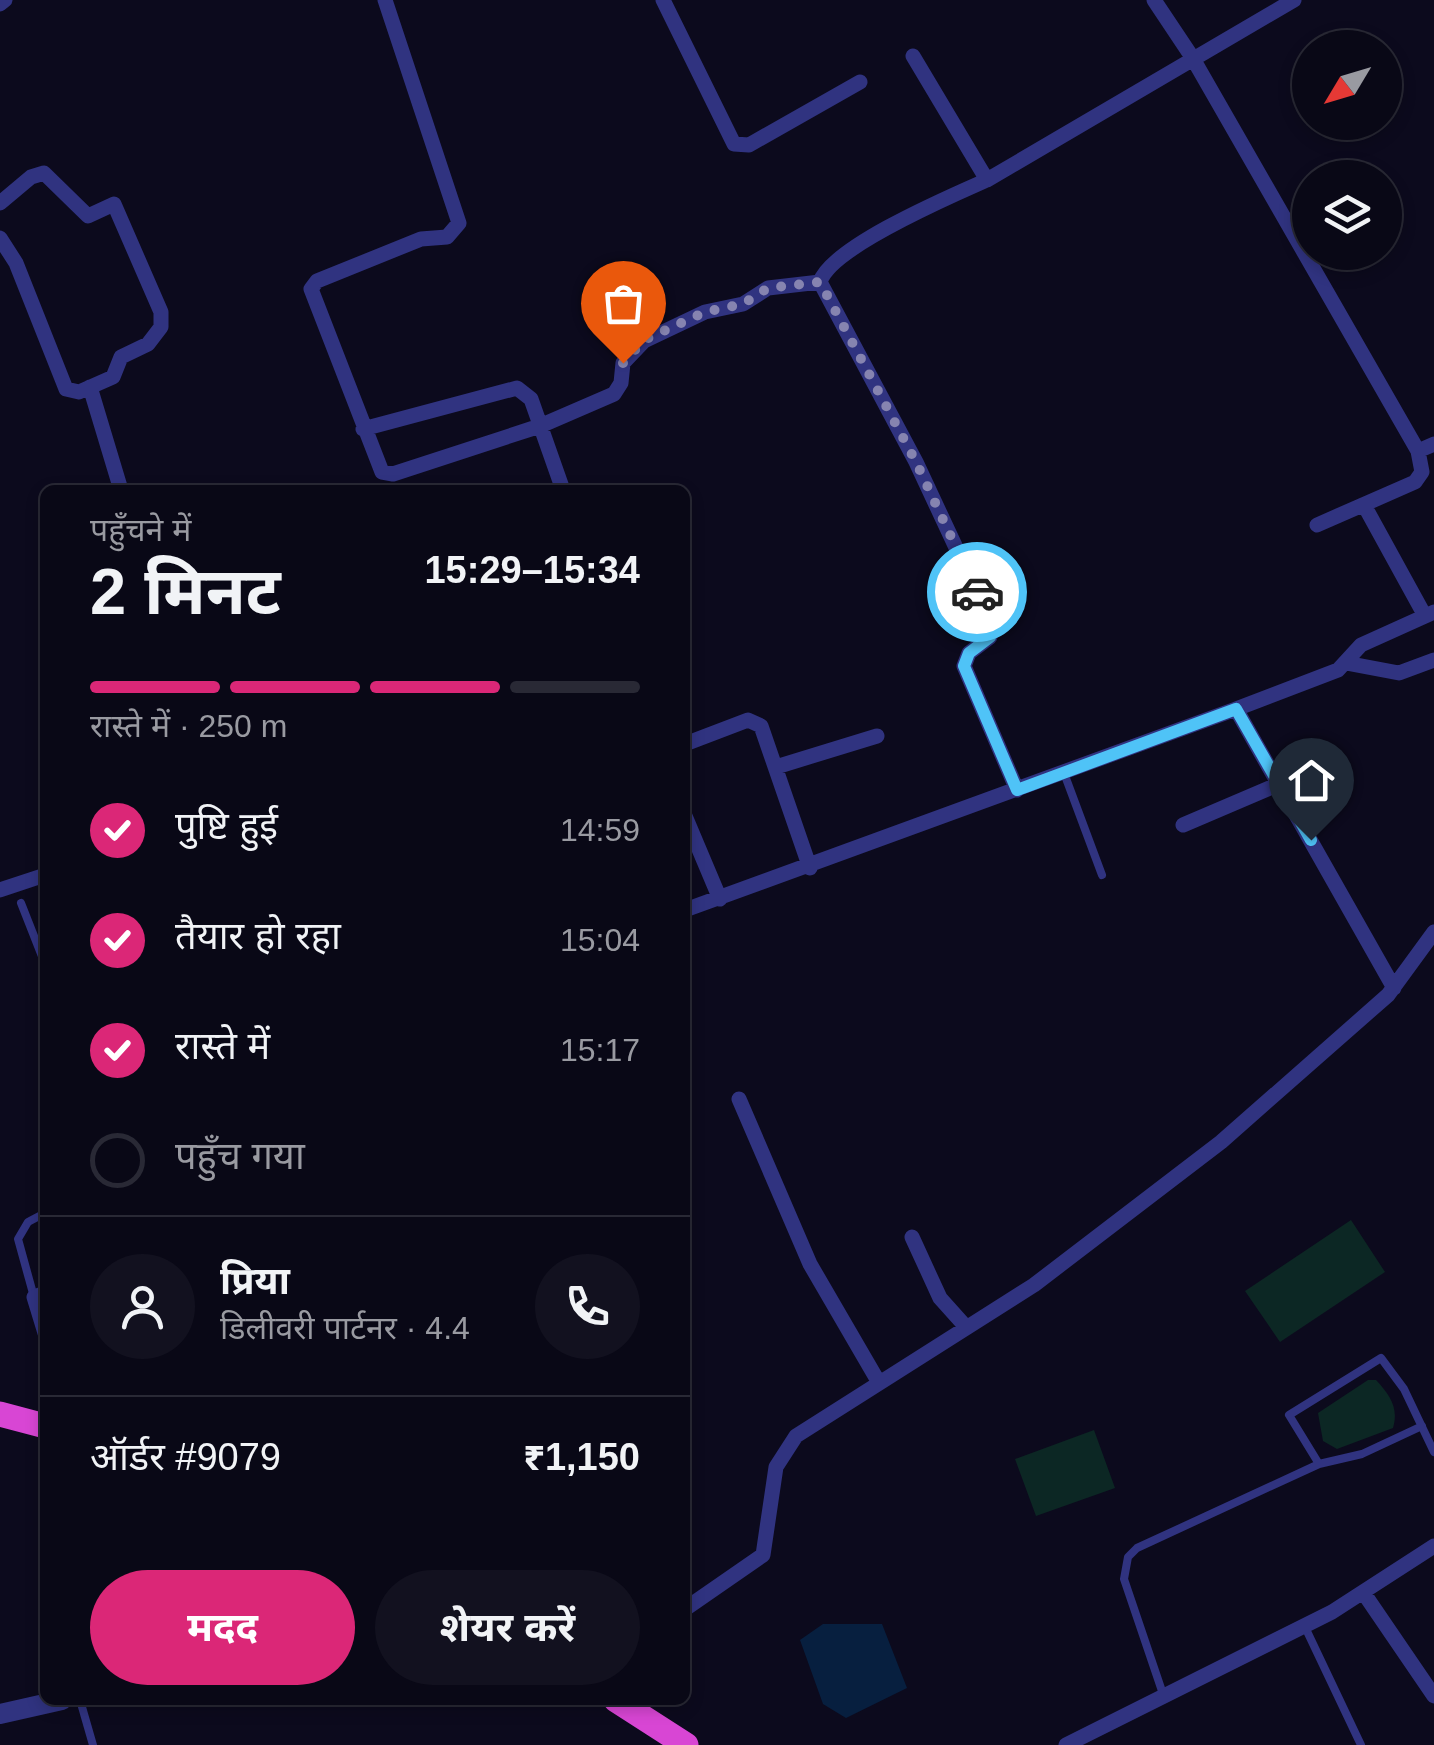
<!DOCTYPE html>
<html lang="hi">
<head>
<meta charset="utf-8">
<style>
  :root { --surface:#090816; --page:#12111f; --text:#f1f3f6; --muted:#999aa1; --line:#292935; --accent:#db2777 }
  body { margin:0; font-family:Helvetica,"Noto Sans Devanagari",sans-serif; background:var(--page); color:var(--text); height:100vh; display:flex; flex-direction:column; font-size:38px; white-space:nowrap }
  * { box-sizing:border-box; margin:0 }
  p { font-size:32px; color:var(--muted) }
  .icon { flex:none; width:55px; height:55px; fill:none; stroke:currentColor; stroke-width:2; stroke-linecap:round; stroke-linejoin:round }
  .map { position:relative; flex:1; overflow:hidden }
  .side { position:absolute; left:40px; top:485px; width:650px; height:1220px; display:flex; flex-direction:column; background:var(--surface); border-radius:15px; box-shadow:0 5px 15px #0003,0 0 0 2px var(--line) }
  .side>* { flex:none }
  .needle { width:65px; rotate:232deg }
  .tools { position:absolute; left:1292px; top:30px; display:grid; gap:20px }
  .tools a { display:grid; place-items:center; width:110px; height:110px; border-radius:50%; background:var(--surface); box-shadow:0 5px 15px #0003,0 0 0 2px var(--line); font-size:50px }
  .pin { position:absolute; display:grid; place-items:center; width:85px; height:85px; color:#fff; margin:-102px -42px; border-radius:50% 50% 50% 0; rotate:-45deg; box-shadow:0 0 10px #0007 }
  .pin .icon { rotate:45deg }
  .courier { position:absolute; display:grid; place-items:center; width:100px; height:100px; margin:-50px; border:8px solid #4fc3f7; border-radius:50%; background:#fff; color:#222; box-shadow:0 2px 12px #0007 }
  .headline em { font-style:normal; font-weight:700 }
  .headline div { display:flex; flex-direction:column-reverse }
  .headline { display:flex; align-items:center; justify-content:space-between; height:170px; padding:0 50px }
  h1 { font-size:65px; font-weight:700; line-height:75px }
  .bar { display:grid; grid-template-columns:repeat(4,1fr); gap:15px 10px; align-content:center; height:120px; padding:0 50px }
  .bar i { height:12px; border-radius:8px; background:var(--line) }
  .bar .active { background:var(--accent) }
  .bar p { grid-column:span 4 }
  .line { display:flex; align-items:center; gap:25px; padding:0 50px; border-top:2px solid var(--line) }
  .line div { flex:1 }
  .round { display:grid; place-items:center; flex:none; width:105px; height:105px; border-radius:52px; background:var(--page) }
  ol { padding:0 50px; list-style:none }
  li { display:flex; align-items:center; gap:30px; height:110px }
  li p { margin-inline-start:auto }
  li .icon { padding:10px; border-radius:50%; background:var(--accent); color:#fff; stroke-width:4 }
  li:last-child { color:var(--muted) }
  li i { width:55px; height:55px; border:5px solid var(--line); border-radius:50% }
  .cta { display:flex; gap:20px; margin-top:auto; padding:20px 50px }
  .cta a { flex:1; height:115px; border-radius:60px; background:var(--accent); color:#fff; font-size:40px; font-weight:700; line-height:115px; text-align:center }
  .cta a+a { background:var(--page); color:var(--text) }
  .map>svg:first-child { display:block }
  .green { fill:#0c2724 }
  .water { fill:#071f3f }
  .lines { fill:none; stroke-linecap:round; stroke-linejoin:round }
  .service { stroke:#303380; stroke-width:8 }
  .minor { stroke:#303380; stroke-width:15 }
  .tertiary { stroke:#303380; stroke-width:20 }
  .trunk { stroke:#d846d4; stroke-width:25 }
  .done { stroke:#8684b0; stroke-width:10; stroke-dasharray:0 18 }
  .route { stroke:#4fc3f7; stroke-width:12 }
</style>
</head>
<body>
<div class="map">
<svg width="1434" height="1745" viewBox="0 0 1434 1745">
  <rect width="100%" height="100%" fill="#0c0a1d"/>
  <path class="green" d="M1351,1220l34,52 -105,70 -35,-51z
    M1368,1380h8c14,15 23,28 17,48l-56,21 -14,-8 -5,-28z
    M1094,1430l21,58 -79,28 -21,-57z"/>
  <path class="water" d="M823,1624h59l25,64 -61,30 -23,-14 -23,-64z"/>
  <g class="lines">
    <path class="service" d="M1064,773l38,102
      M21,903l24,61
      M34,1297l-16,-58 10,-17 17,-9
      M1422,1426l-60,28 -43,10 -30,-49 92,-57 23,31 30,63
      M1305,1627l56,118
      M1164,1697l-40,-118 4,-22 9,-9 182,-84
      M80,1700l13,45"/>
    <path class="minor" d="M385,0l74,223 -12,14 -26,2 -104,42 -6,8 71,183 11,2 147,-48 74,-32 7,-11 2,-20 21,-22 61,-29 38,-8 25,-16 52,-6
      M663,0l71,144 15,1 111,-63
      M1154,0l38,57 226,394 16,-7
      M0,4l5,-4
      M913,56l74,124c-36,16 -156,67 -167,102l96,180 71,152 3,23 -21,16 -5,13 53,124
      M987,180l307,-180
      M0,203l31,-26 13,-4 44,43 26,-12 47,108v15l-13,17 -27,13 -8,20 -34,15 -13,-3 -50,-126 -16,-25
      M90,387l31,103
      M363,429l154,-41 14,11 32,91
      M1364,505l61,111
      M1317,525l98,-43 7,-10 -4,-21
      M1346,663l53,10 35,-13
      M685,744l63,-24 13,6 49,142
      M776,767l101,-31
      M685,816l35,83
      M1183,825l96,-41
      M0,890l45,-15
      M685,910l551,-201
      M1394,988l-158,-279 102,-39 23,-25 73,-33
      M739,1099l71,165 68,117
      M912,1237l28,61 26,29
      M45,1293l-11,4 11,36
      M1363,1592l71,104
      M685,1609l78,-54 13,-88 20,-31 238,-151 187,-143 167,-147 46,-63
      M1066,1745l266,-133 102,-66"/>
    <path class="tertiary" d="M0,1714l62,-14"/>
    <path class="trunk" d="M0,1414l45,12
      M616,1700l70,45"/>
  </g>
  <g class="lines">
    <path class="done" d="M623,363l21,-23 61,-28 38,-8 25,-16 52,-6 96,180 61,130"/>
    <path class="route" d="M977,592l13,45 -21,16 -5,13 53,124 219,-81 75,131"/>
  </g>
</svg>
<div class="tools">
<a><svg class="needle" viewBox="-14 -14 28 28"><path d="M0-13l5 13h-10z" fill="#e53935"/><path d="M0 13l5-13h-10z" fill="#999aa1"/></svg></a>
<a><svg class="icon" aria-label="layers" viewBox="0 0 24 24"><path d="M12 4l9 5-9 5-9-5zM3 14l9 5 9-5"/></svg></a>
</div>
<div class="pin" style="left:623px;top:363px;background:#ea580c"><svg class="icon" aria-label="bag" viewBox="0 0 24 24"><path d="M5 8h14l-1 12H6zM9 8a3 3 0 0 1 6 0"/></svg></div>
<div class="pin" style="left:1311px;top:840px;background:#1f2937"><svg class="icon" aria-label="home" viewBox="0 0 24 24"><path d="M3 11l9-7 9 7M6 9v11h12V9"/></svg></div>
<div class="courier" style="left:977px;top:592px"><svg class="icon" aria-label="car" viewBox="0 0 24 24"><path d="M5 17H2v-5l4-1 3-4h7l3 4 3 1v5h-3M9 17h6M6 11h13"/><circle cx="7" cy="17" r="2"/><circle cx="17" cy="17" r="2"/></svg></div>
<section class="side">
<div class="headline"><div><h1>2 मिनट</h1><p>पहुँचने में</p></div><em>15:29–15:34</em></div>
<div class="bar"><i class="active"></i><i class="active"></i><i class="active"></i><i></i><p>रास्ते में · 250 m</p></div>
<ol>
<li><svg class="icon" aria-label="check" viewBox="0 0 24 24"><path d="M5 12l5 5 9-10"/></svg>पुष्टि हुई<p>14:59</p></li>
<li><svg class="icon" aria-label="check" viewBox="0 0 24 24"><path d="M5 12l5 5 9-10"/></svg>तैयार हो रहा<p>15:04</p></li>
<li><svg class="icon" aria-label="check" viewBox="0 0 24 24"><path d="M5 12l5 5 9-10"/></svg>रास्ते में<p>15:17</p></li>
<li><i></i>पहुँच गया</li>
</ol>
<div class="line" style="height:180px"><a class="round"><svg class="icon" aria-label="person" viewBox="0 0 24 24"><circle cx="12" cy="8" r="4"/><path d="M4 21q1-7 8-7t8 7"/></svg></a><div><b>प्रिया</b><p>डिलीवरी पार्टनर · 4.4</p></div><a class="round"><svg class="icon" aria-label="phone" viewBox="0 0 24 24"><path d="M5 4h4l2 5-3 2q2 4 5 5l2-3 5 2v4C11 20 4 13 5 4z"/></svg></a></div>
<div class="line" style="height:130px"><div>ऑर्डर #9079</div><b>₹1,150</b></div>
<div class="cta"><a>मदद</a><a>शेयर करें</a></div>
</section>
</div>
</body>
</html>
